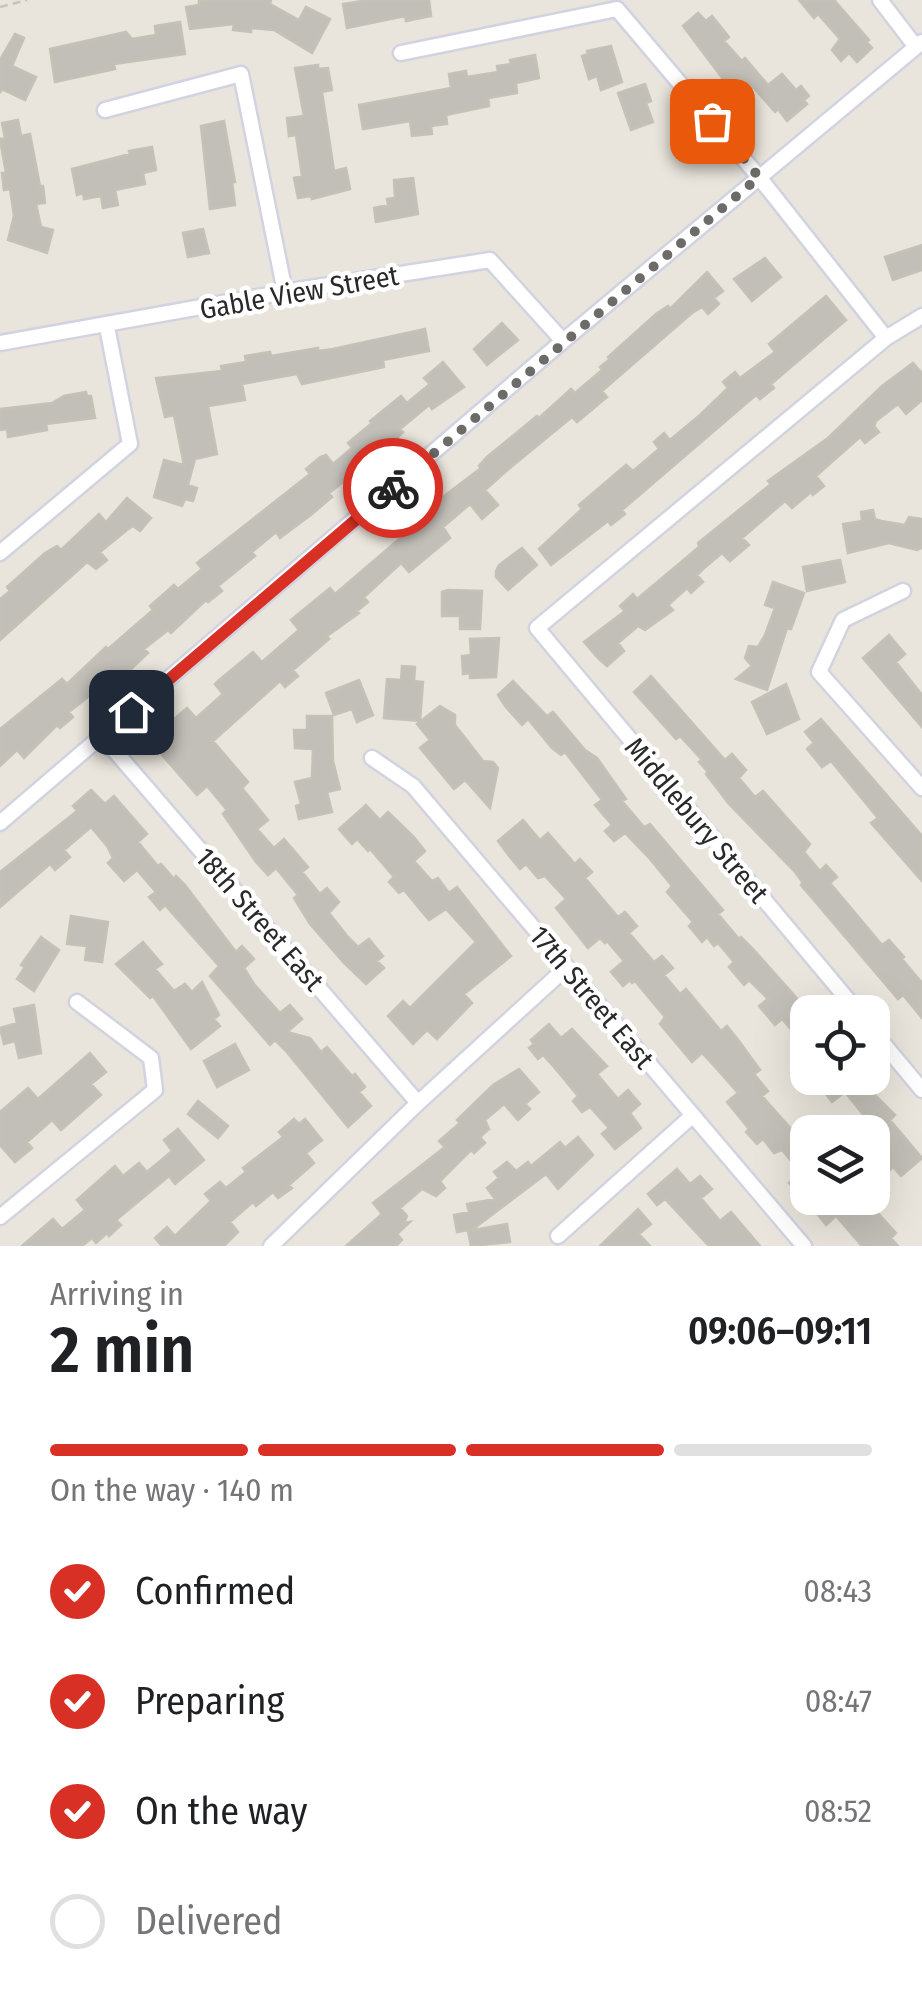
<!DOCTYPE html>
<html lang="en">
<head>
<meta charset="utf-8">
<style>
  :root { --surface:#fff; --page:#f6f6f6; --text:#202124; --muted:#757577; --line:#e0e0e0; --accent:#d93025 }
  body { margin:0; font-family:"Fira Sans Condensed",sans-serif; background:var(--page); color:var(--text); height:100vh; display:flex; flex-direction:column; font-size:38px; white-space:nowrap }
  * { box-sizing:border-box; margin:0 }
  p { font-size:32px; color:var(--muted) }
  .icon { flex:none; width:55px; height:55px; fill:none; stroke:currentColor; stroke-width:2; stroke-linecap:round; stroke-linejoin:round }
  .map { position:relative; height:1246px; overflow:hidden }
  .details { display:flex; flex-direction:column; background:var(--surface); flex:1 }
  .details>* { flex:none }
  .fabs { position:absolute; left:790px; top:995px; display:grid; gap:20px }
  .fabs a { display:grid; place-items:center; width:100px; height:100px; border-radius:20px; background:var(--surface); box-shadow:0 10px 40px #0002; font-size:50px }
  .pin { position:absolute; display:grid; place-items:center; width:85px; height:85px; color:#fff; margin:-42px; border-radius:20px; box-shadow:0 5px 15px #0006 }
  .courier { position:absolute; display:grid; place-items:center; width:100px; height:100px; margin:-50px; border:8px solid #d93025; border-radius:50%; background:#fff; color:#222; box-shadow:0 2px 12px #0007 }
  .overview em { font-style:normal; font-weight:600 }
  .overview div { display:flex; flex-direction:column-reverse }
  .overview { display:flex; align-items:center; justify-content:space-between; height:170px; padding:0 50px }
  h1 { font-size:65px; font-weight:600; line-height:75px }
  .bar { display:grid; grid-template-columns:repeat(4,1fr); gap:15px 10px; align-content:center; height:120px; padding:0 50px }
  .bar i { height:12px; border-radius:8px; background:var(--line) }
  .bar .on { background:var(--accent) }
  .bar p { grid-column:span 4 }
  ol { padding:0 50px; list-style:none }
  li { display:flex; align-items:center; gap:30px; height:110px }
  li p { margin-inline-start:auto }
  li .icon { padding:10px; border-radius:50%; background:var(--accent); color:#fff; stroke-width:4 }
  li:last-child { color:var(--muted) }
  li i { width:55px; height:55px; border:5px solid var(--line); border-radius:50% }
  .map>svg:first-child { display:block }
  .building { fill:#c2bfb8; stroke:#c4c1b6; stroke-width:2.5 }
  .lines { fill:none; stroke-linecap:round; stroke-linejoin:round }
  .minor-casing { stroke:#d2d3e0; stroke-width:19 }
  .path { stroke:#c3c3c3; stroke-width:2.5; stroke-dasharray:8 5; stroke-linecap:butt }
  .minor { stroke:#fff; stroke-width:14 }
  .done { stroke:#6c6b68; stroke-width:10; stroke-dasharray:0 18 }
  .route { stroke:#d93025; stroke-width:12 }
  .labels { text-anchor:middle; stroke-width:9; stroke-linejoin:round; paint-order:stroke }
  .street-label { font-size:28px; fill:#292929; stroke:#fff }
</style>
</head>
<body>
<div class="map">
<svg width="922" height="1246" viewBox="0 0 922 1246">
  <rect width="100%" height="100%" fill="#e9e5dc"/>
  <path class="building" d="M199,0h72l-1,4 29,16 7,-13 24,12 -18,34 -38,-23 -23,-2v4l-18,-2 1,-6 -44,5 -4,-22 13,-2z
    M368,0h61l2,16 -25,5 -1,-5 -58,12 -4,-24z
    M799,0h35l35,40 -2,2 5,6 -15,14 -8,-9 -8,8 -9,-11 8,-11 -22,-25 -4,4z
    M698,13l8,8 6,-5 17,21 -5,4 18,20 3,-3 23,27 14,-11 14,16 5,-4 8,10 -5,4 3,4 -20,17 -9,-12 -3,3 -22,-25 -15,12 -55,-73z
    M180,22l5,32 -71,10 1,5 -60,13 -5,-33 76,-17 6,7 24,-4 -1,-9z
    M15,34l9,4 -12,28 24,11 -11,23 -23,-11 -2,4v-33z
    M611,46l11,36 -21,8 -4,-14 -8,3 -7,-23 6,-2 -1,-3z
    M535,55l4,23 -23,5 1,10 -29,5 1,8 -43,9 1,9 -16,2 1,8 -20,2 -2,-15 -47,8 -4,-24 92,-17 -2,-14 17,-3 1,6 31,-5 -1,-6 14,-2 -1,-4z
    M318,65v4l10,-1 4,22 -10,2 12,79 12,-3 4,21 -38,10 -1,-3 -13,2 -4,-20 8,-2 -6,-41 -7,1 -2,-18 17,-2 -9,-48z
    M645,84l6,17 -5,2 7,19 -22,8 -13,-37z
    M18,120l3,16 9,-2 10,52h3l2,17 -9,1 5,23 12,3 -6,23 -39,-13 6,-24 -4,-27 -6,1 -2,-17h4l-6,-34 5,-1 -3,-15z
    M224,121l11,61h-3l3,23 -25,4 -9,-83z
    M152,147l4,23 -13,3 2,11 -30,6 3,15 -15,3 -2,-12 -17,3 -1,-6 -6,2 -5,-26 58,-15 -1,-3z
    M413,178l5,36 -42,8 -2,-14 14,-3 -1,-6 8,-1 -1,-18z
    M203,229l6,24 -21,4 -5,-24z
    M922,245v25l-29,10 -8,-23z
    M765,258l16,19 -29,24 -18,-22z
    M707,272l16,19 -9,7 5,6 -11,10 -6,-7 -10,6 -90,78 5,6 -30,25 -5,-5 -61,50 -26,23 13,15 -16,14 -12,-15 -27,23 7,11 -41,34 -8,-9 -37,34 4,5 -11,9 2,2 -32,23 2,3 -36,31 5,6 -13,11 -5,-6 -67,60 35,41 -6,6 26,32 -11,9 17,19 10,-9 24,28 -6,5 18,22 7,-6 12,14 -10,11 19,24 10,10 11,-8 14,17 -6,5 7,7 -18,16 -22,-21 -34,-39 -16,-26 4,-3 -22,-27 -8,7 -12,-13 -33,-48 4,-4 -20,-24 -10,9 -35,-40 11,-9 -13,-15 27,-23 9,10 27,-24 -8,-10 3,-3 35,-29 9,10 37,-32 -8,-10 39,-32 5,6 83,-71 -2,-3 23,-20 42,-32 -2,-2 8,-9 50,-41 2,2 32,-29 4,4 27,-23 -2,-3 10,-8 -2,-2 48,-43 12,-8 2,3z
    M826,296l20,24 -75,64 3,4 -14,11 -4,-4 -134,115 3,4 -14,11 -3,-4 -57,44 -12,-16 43,-40 -3,-4 47,-40 7,6 26,-22 -5,-7 10,-9 6,7 30,-25 28,-27 -5,-6 12,-10 5,6 35,-26 -6,-8z
    M502,323l16,17 -31,25 -13,-16z
    M425,329l4,22 -46,9 1,7 -82,17 -5,-10 -55,10 3,16 -37,6 9,48 -22,5 -7,26 9,3 -4,13 -8,-2 -3,7 -28,-9 10,-37 20,5 -10,-50 -9,2 -9,-39 66,-7 -1,-5 25,-4 -1,-6 25,-4 1,4 47,-8v3l15,-2z
    M443,362l21,25 -32,22 -3,-4 -29,24 3,3 -18,18 -56,43 3,4 -20,17 -32,24 -4,-6 -24,20 3,4 -37,30 4,5 -14,11 -2,-2 -35,33 -3,-3 -24,19 4,4 -38,36 -4,-3 -10,8 -2,-2 -25,20 4,5 -13,11 -3,-3 -33,33 -7,-8 -17,16v-37l62,-50 5,5 39,-37 2,2 45,-39 -3,-4 24,-21 4,4 24,-20 -5,-6 113,-89 -4,-5 14,-12 6,-2 7,9 19,-16 -4,-5 24,-20 -2,-2 31,-25 6,7 23,-19 -6,-6z
    M913,363l9,10v27l-16,14 -8,-10 -22,17 -2,5 5,6 -14,11 -5,-6 -44,39 8,10 -11,9 -2,-3 -19,16 -7,-7 -43,37 7,7 -19,16 -8,-8 -19,16 -6,6 6,7 -12,11 -4,-5 -19,17 5,5 -28,20 -7,-4 -20,17 6,8 -17,15 -8,-7 -15,-17 41,-31 -5,-5 13,-12 4,5 43,-36 19,-16 -1,-4 73,-59 -3,-3 60,-43 54,-52z
    M86,392l1,4h4l4,22 -49,6 1,6 -39,7 -1,-8 -7,1v-21l52,-6 12,-7z
    M127,498l24,20 -11,13 -7,-5 -6,4 -27,22 7,8 -11,9 -9,-7 -87,78v-41l10,-8 -3,-4 38,-34 12,-7 4,4 38,-36 7,8z
    M873,510l2,9 6,2 24,4 4,-8 13,2v29l-5,2 -28,-7 -41,10 -5,-29 19,-3 -1,-9z
    M522,548l15,17 -29,25 -12,-13v-6l3,-6z
    M840,560l5,22 -38,9 -4,-24z
    M773,582l31,11 -13,36 -4,-1 -20,62 -31,-11 16,-13 -7,-8 4,-12 9,1 7,-12 10,-27 -10,-3z
    M448,590l34,1 -2,38h-20v-13h-18v-24z
    M889,635l16,19 -9,8 26,33v32l-59,-69z
    M499,638l-3,39 -26,1v-5l-7,1 -1,-18 9,-1 -1,-16z
    M402,666l13,1 -1,14 9,1 -3,39 -36,-3 3,-39 14,1z
    M651,676l74,84 7,-6 14,16 -7,8 16,19 8,-6 47,53 -6,8 16,19 6,-6 11,12 -7,6 52,62 7,-5 15,17 -2,2 20,24v35l-19,-23 -5,4 -97,-114 2,-2 -8,-11 -66,-68 -23,-30 2,-2 -9,-10 3,-2 -22,-24 -4,3 -42,-47z
    M359,680l14,35 -16,7 -5,-13 -18,6 -8,-22z
    M513,681l34,35 6,-4 32,38 12,8 29,41 -4,2 22,26 6,-3 73,86 -5,4 21,25 2,-2 12,12 48,54 -2,2 9,9v35l-26,-30 -7,6 -16,-19 9,-7 -19,-19 -5,5 -15,-18 5,-5 -16,-19 -4,3 -7,-9 -5,5 -13,-16 4,-4 -26,-30 5,-6 -22,-27 -25,-26 -11,8 -9,-10 7,-6 -17,-20 7,-5 -37,-48 -4,3 -9,-7 -24,-29 -6,6 -17,-19 -7,-11z
    M786,684l13,35 -32,15 -15,-32z
    M440,706l15,9v10l28,36 10,1 5,6 -8,40 -25,-28 -11,9 -34,-41 10,-8 -13,-16z
    M307,716h25l1,45 7,28 -13,3 5,20 -33,7 -3,-13 5,-2 -6,-22 17,-4 1,-29 -18,-1 -1,-18h13z
    M821,719l101,117v45l-51,-58 7,-5 -47,-57 -9,6 -15,-18 7,-6 -9,-11z
    M91,790l14,14 9,-8 33,38 -9,8 20,24 3,-2 13,15 2,-3 9,9 51,67 6,-6 12,13 -10,9 10,16 26,29 10,-8 12,14 -15,13 23,6 11,14 6,-5 25,29 3,-2 10,13 -6,5 12,14 -23,21 -62,-76 -11,-11 -5,5 -60,-69 9,-10 -54,-61 -5,5 -11,-13 7,-5 -19,-22 -13,11 -16,-18 5,-5 -6,-12 -16,-19 -27,23 6,7 -15,13 -5,-6 -50,43v-35l77,-61 -4,-5z
    M366,805l14,15 8,-8 26,25 11,14 -11,10 18,20 6,-3 11,15 8,-6 54,69 -47,38 8,9 -35,36 -10,-9 -14,14 -25,-28 15,-15 7,7 66,-66 -30,-33 -17,11 -25,-30 -5,3 -10,-11 5,-5 -24,-28 -2,2 -11,-12 -5,5 -13,-15z
    M523,820l17,20 8,-7 27,31 5,-5 12,13 -7,6 33,39 7,-5 12,14 -8,7 25,29 8,-6 11,12 -9,7 16,19 6,-5 35,42 6,-5 12,15 21,29 -6,4 14,17 -6,5 46,52v57l-19,-22 12,-10 -19,-23 -8,3 -11,-14 -6,5 -11,-12 3,-3 -22,-27 11,-9 -22,-25 -14,-15 -10,9 -32,-38 5,-7 -30,-36 -3,2 -2,-3 -7,6 -12,-14 13,-11 -17,-20 -2,2 -5,-5 -12,10 -32,-40 10,-9 -21,-23 -7,2 -12,-14 -6,5 -11,-13 -11,-15z
    M71,916l37,6 -6,40 -17,-2 2,-14 -20,-2z
    M41,937l18,13 -25,41 -17,-12 8,-12 -4,-2z
    M143,942l19,22 -7,5 19,22 11,-7 7,8 10,-10 17,33 -5,4 6,7 -29,23 -38,-53 -3,2 -34,-34z
    M34,1005l7,48 -22,5 -4,-17 -11,3 -4,-16 17,-5 -3,-14z
    M549,1024l12,14 11,-9 35,37 -10,8 21,25 10,-9 12,14 -10,9 11,15 -26,21 -13,-15 7,-6 -19,-21 -8,5 -9,-11 5,-5 -24,-29 -11,-12 -5,4 -9,-11 5,-4 -3,-4z
    M235,1044l14,26 -32,17 -13,-26z
    M90,1053l16,19 -15,12 10,11 -40,35 -9,-10 -25,22 5,6 -17,14 -15,-17v-33l28,-24 10,11z
    M519,1069l20,23 -14,12 5,5 -12,11 -14,-16 -19,16 4,9 -9,8 5,6 -11,10 -3,-3 -31,31 5,7 -9,8 -14,-7 -22,19 7,8 -3,7 6,-1 -13,12 5,6 -6,6h-50l36,-32 -9,-11 72,-56 -6,-6 21,-18 -3,-3 36,-35z
    M826,1078h36l5,9 28,28 -5,5 32,38 -21,18 -8,-9 -3,3 -8,-10 4,-3 -6,-13 4,-3 -39,-49 -13,10 -9,-12 8,-7z
    M198,1101l30,25 -10,12 -30,-24z
    M294,1119l5,5 6,-5 17,21 -16,13 8,10 -25,22 3,3 -14,10 -5,-6 -17,14 -3,-4 -23,20 8,10 -14,14h-62l-7,-8 12,-11 8,9 36,-35 -6,-7 15,-12 6,6 20,-16 -3,-4 40,-31 -4,-5z
    M178,1129l26,31 -29,24 -6,-8 -53,44 5,5 -12,11 -2,-3 -11,10 -4,-5 -10,8h-60l31,-27 9,10 23,-19 -8,-10 38,-34 8,10 16,-13 8,9 25,-21 -8,-11z
    M578,1137l15,18 -35,34 -12,-15 -73,55 -16,3 -3,-17 15,-3 -2,-8 28,-5 -8,-11 12,-10 -5,-6 13,-10 9,9 12,-9 3,4 29,-24 5,6z
    M677,1169l13,15 10,-8 12,13 -11,9 19,23 11,-9 29,34h-51l-44,-47 -8,6 -9,-11z
    M829,1198h35l32,35 -5,5 7,8h-36l-26,-30 -10,9 -12,-15z
    M638,1209l13,15 -12,10 11,12h-50z
    M507,1224l3,18 -39,4 -3,-15z"/>
  <g class="lines">
    <g class="minor-casing">
      <path id="minor" d="M880,0l36,47
        M401,53l216,-44 142,168 127,161
        M105,110l136,-36 44,218
        M0,343l285,-51 205,-32 73,81
        M0,553l130,-109 -23,-117
        M903,591l-60,29 -24,52 103,116
        M102,736l316,367
        M372,758l41,28 391,460
        M0,823l563,-482 359,-299
        M858,1012l-321,-384 349,-290 36,-22
        M872,1030l50,60
        M0,1217l155,-127 -4,-32 -74,-56
        M558,1236l134,-120
        M271,1246l147,-143 149,-136"/>
    </g>
    <path class="path" d="M0,7l27,-7"/>
    <use href="#minor" class="minor"/>
  </g>
  <g class="lines">
    <path class="done" d="M393,488l366,-311 -47,-56"/>
    <path class="route" d="M131,712l262,-224"/>
  </g>
  <g class="labels">
    <g class="street-label">
      <text transform="translate(299 292) rotate(-10)" y="10">Gable View Street</text>
      <text transform="translate(697 820) rotate(50)" y="10">Middlebury Street</text>
      <text transform="translate(260 919) rotate(49)" y="10">18th Street East</text>
      <text transform="translate(592 997) rotate(50)" y="10">17th Street East</text>
    </g>
  </g>
</svg>
<div class="fabs">
<a><svg class="icon" aria-label="locate" viewBox="0 0 24 24"><circle cx="12" cy="12" r="6"/><path d="M12 2v4M12 18v4M2 12h4M18 12h4"/></svg></a>
<a><svg class="icon" aria-label="layers" viewBox="0 0 24 24"><path d="M12 4l9 5-9 5-9-5zM3 14l9 5 9-5"/></svg></a>
</div>
<div class="pin" style="left:712px;top:121px;background:#ea580c"><svg class="icon" aria-label="bag" viewBox="0 0 24 24"><path d="M5 8h14l-1 12H6zM9 8a3 3 0 0 1 6 0"/></svg></div>
<div class="pin" style="left:131px;top:712px;background:#1f2937"><svg class="icon" aria-label="home" viewBox="0 0 24 24"><path d="M3 11l9-7 9 7M6 9v11h12V9"/></svg></div>
<div class="courier" style="left:393px;top:488px"><svg class="icon" aria-label="bike" viewBox="0 0 24 24"><circle cx="6" cy="16" r="4"/><circle cx="18" cy="16" r="4"/><path d="M6 16l4-8h5l3 8M10 8l3 8H6M13 5h3"/></svg></div>
</div>
<section class="details">
<div class="overview"><div><h1>2 min</h1><p>Arriving in</p></div><em>09:06–09:11</em></div>
<div class="bar"><i class="on"></i><i class="on"></i><i class="on"></i><i></i><p>On the way · 140 m</p></div>
<ol>
<li><svg class="icon" aria-label="check" viewBox="0 0 24 24"><path d="M5 12l5 5 9-10"/></svg>Confirmed<p>08:43</p></li>
<li><svg class="icon" aria-label="check" viewBox="0 0 24 24"><path d="M5 12l5 5 9-10"/></svg>Preparing<p>08:47</p></li>
<li><svg class="icon" aria-label="check" viewBox="0 0 24 24"><path d="M5 12l5 5 9-10"/></svg>On the way<p>08:52</p></li>
<li><i></i>Delivered</li>
</ol>
</section>
</body>
</html>
